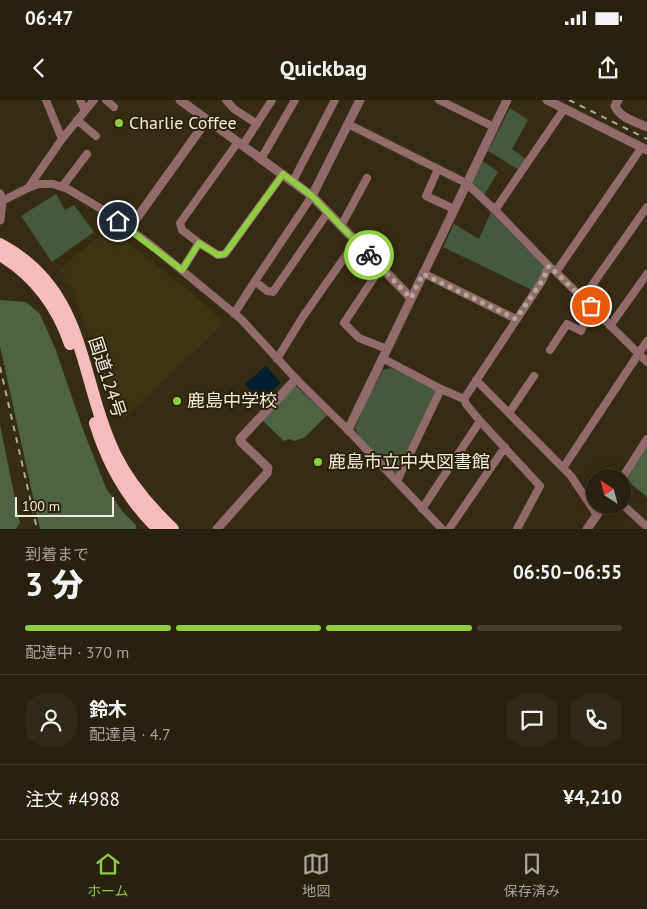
<!DOCTYPE html>
<html lang="ja">
<head>
<meta charset="utf-8">
<style>
  :root { --surface:#28210e; --page:#302917; --text:#f1f3f6; --muted:#a5a39e; --line:#443e2e; --accent:#8fcd42 }
  body { margin:0; font-family:"PT Sans","Noto Sans JP",sans-serif; background:var(--page); color:var(--text); height:100vh; display:flex; flex-direction:column; font-size:19px; white-space:nowrap }
  * { box-sizing:border-box; margin:0 }
  p { font-size:16px; color:var(--muted) }
  .icon { flex:none; width:28px; height:28px; fill:none; stroke:currentColor; stroke-width:2; stroke-linecap:round; stroke-linejoin:round }
  .map { position:relative; height:429px; overflow:hidden }
  .sheet { display:flex; flex-direction:column; background:var(--surface); flex:1 }
  .sheet>* { flex:none }
  .needle { width:32px; rotate:324deg }
  .controls { position:absolute; left:586px; top:369px; display:grid; gap:10px }
  .controls a { display:grid; place-items:center; width:45px; height:45px; border-radius:50%; background:var(--surface); box-shadow:0 2px 12px #0003,0 0 0 1px var(--line); font-size:25px }
  .scale { position:absolute; left:15px; bottom:12px; width:99px; box-sizing:border-box; padding-left:5px; border:2px solid #f2ecdd; border-top:0; font-size:14px; line-height:18px; white-space:nowrap; color:#f2ecdd; -webkit-text-stroke:4px #2b2209; paint-order:stroke }
  .pin { position:absolute; display:grid; place-items:center; width:42px; height:42px; color:#fff; margin:-21px; border:2px solid #fff; border-radius:50%; box-shadow:0 1px 5px #0007 }
  .courier { position:absolute; display:grid; place-items:center; width:50px; height:50px; margin:-25px; border:4px solid #8fcd42; border-radius:50%; background:#fff; color:#222; box-shadow:0 1px 6px #0007 }
  .summary em { font-style:normal; font-weight:800 }
  .summary div { display:flex; flex-direction:column-reverse }
  .summary { display:flex; align-items:center; justify-content:space-between; height:85px; padding:0 25px }
  h1 { font-size:32px; font-weight:800; line-height:38px }
  .bar { display:grid; grid-template-columns:repeat(4,1fr); gap:8px 5px; align-content:center; height:60px; padding:0 25px }
  .bar i { height:6px; border-radius:4px; background:var(--line) }
  .bar .on { background:var(--accent) }
  .bar p { grid-column:span 4 }
  .line { display:flex; align-items:center; gap:12px; padding:0 25px; border-top:1px solid var(--line) }
  .line div { flex:1 }
  .round { display:grid; place-items:center; flex:none; width:52px; height:52px; border-radius:20px; background:var(--page) }
  .status { display:flex; justify-content:space-between; align-items:center; height:35px; padding:0 25px; background:var(--surface); direction:ltr }
  .status svg { height:14px; fill:currentColor }
  header { display:flex; justify-content:space-between; align-items:center; height:65px; padding:0 25px; background:var(--surface); font-size:22px; font-weight:800 }
  .menu { display:flex; justify-content:space-around; align-items:center; height:70px; border-top:1px solid var(--line); background:var(--surface); font-size:14px; color:var(--muted) }
  .menu a { display:grid; justify-items:center; gap:2px }
  .menu .on { color:var(--accent) }
  .map>svg:first-child { display:block }
  .green { fill:#455a3c }
  .forest { fill:#4d6344 }
  .sand { fill:#3d3414 }
  .water { fill:#001e32 }
  .lines { fill:none; stroke-linecap:round; stroke-linejoin:round }
  .minor { stroke:#936a6b; stroke-width:8 }
  .tertiary { stroke:#936a6b; stroke-width:9 }
  .trunk { stroke:#f9bcbc; stroke-width:12 }
  .rail { stroke:#b2aa98; stroke-width:2; stroke-dasharray:6 6; stroke-linecap:butt }
  .done { stroke:#b0a996; stroke-width:5; stroke-dasharray:0 9 }
  .route { stroke:#8fcd42; stroke-width:6 }
  .poi-dot { fill:#8fcd42; stroke:#2b2209; stroke-width:2 }
  .labels { text-anchor:middle; stroke-width:4; stroke-linejoin:round; paint-order:stroke }
  .poi-label { font-size:18px; fill:#f2ecdd; stroke:#2b2209; text-anchor:start }
  .street-label { font-size:18px; fill:#f2ecdd; stroke:#2b2209 }
</style>
</head>
<body>
<div class="status"><b>06:47</b><svg viewBox="0 0 49 12"><path d="M0 12V9h3v3zM5 12V6h3v6zM10 12V3h3v9zM15 12V0h3v12zM26 1h20v11H26zM47 4h2v5h-2z"/></svg></div>
<header><svg class="icon" aria-label="back" viewBox="0 0 24 24"><path d="M15 5l-7 7 7 7"/></svg>Quickbag<svg class="icon" aria-label="share" viewBox="0 0 24 24"><path d="M12 15V3M7 8l5-5 5 5M5 13v7h14v-7"/></svg></header>
<div class="map">
<svg width="647" height="429" viewBox="0 0 647 429">
  <rect width="100%" height="100%" fill="#362c13"/>
  <path class="green" d="M510,8l18,12 -16,29 14,10 -7,11 -31,-19z
    M483,61l15,11 -14,23 -14,-11z
    M56,94l9,16 9,-5 20,27 -42,30 -31,-46z
    M491,112l54,56 -13,22 -89,-43 11,-23 25,15z
    M391,268l47,22 -42,87 -37,-41 -4,-8 13,-31 15,-27z"/>
  <path class="forest" d="M0,200l26,2 14,12 15,34 29,84 22,56 17,24 13,13v4h-96l-40,-183z
    M294,284l33,31 -22,22 -10,4 -6,-2 -5,2 -23,-22z
    M0,325l20,98 -4,6h-16z
    M647,343v54l-23,-19z"/>
  <path class="sand" d="M118,135l81,64 25,24 -102,97 -23,-56 -29,-79 -11,-16 41,-33z"/>
  <path class="water" d="M266,266l15,17 -22,18 -14,-17z"/>
  <g class="lines">
    <path class="minor" d="M46,0l16,39
      M80,0l5,11
      M106,0l8,7
      M226,0l8,9 23,15
      M439,0l55,27
      M77,20l19,16
      M348,24l118,59 29,27 54,56 -7,15 -78,118 2,5 14,17 60,65 -23,43
      M238,42l-58,81 2,7 17,13 19,12 7,-1 58,-80
      M243,45l29,-45
      M261,59l34,-59
      M438,69l-12,27 28,13
      M293,81l42,-81
      M62,87l25,-33
      M28,88l34,-49 32,-39
      M2,101l26,-13 11,-4h14l15,5 40,24 48,36 85,70 55,60 52,51 94,99
      M495,110l69,-101
      M341,126l26,-48
      M381,167l-37,56 15,15 28,11
      M553,169l94,93
      M182,170l17,-27
      M556,172l86,-125
      M423,173l93,46
      M255,181l57,-85
      M583,198l64,-91
      M234,214l21,-33 12,10 6,1 55,-80
      M610,226l37,-52
      M550,250l17,-26 14,7 10,-25
      M382,258l59,31 23,10
      M277,259l25,-41 54,-77
      M476,280l95,96 26,39 7,-10
      M509,313l25,-37
      M563,368l84,-127
      M622,378l25,-39
      M397,381l44,-92
      M622,404l25,23
      M422,409l58,-88
      M449,429l56,-82"/>
    <path class="tertiary" d="M180,0l132,96 99,102
      M547,0l100,50
      M618,0l-3,6c5,12 21,16 32,21
      M0,94l2,7 -2,19
      M312,96l48,-96
      M129,129l78,-109
      M348,330l159,-330
      M217,429l50,-56 1,-5 -3,-3 -24,-23 -1,-3 56,-60
      M587,429l10,-14"/>
    <path class="trunk" d="M0,144c87,46 78,132 115,210 14,29 35,53 58,75
      M0,155c35,21 57,51 70,89
      M95,323c12,39 33,77 63,106"/>
    <path class="rail" d="M569,0l78,39
      M0,267l37,162"/>
  </g>
  <g class="lines">
    <path class="done" d="M369,155l42,43 12,-24 93,45 26,-38 7,-15 42,40"/>
    <path class="route" d="M118,121l64,49 17,-27 19,12 7,-1 58,-80 29,22 57,59"/>
  </g>
  <g class="poi-dot">
    <circle cx="119" cy="23" r="5"/>
    <circle cx="177" cy="301" r="5"/>
    <circle cx="318" cy="362" r="5"/>
  </g>
  <g class="labels">
    <g class="poi-label">
      <text x="129" y="29">Charlie Coffee</text>
      <text x="187" y="307">鹿島中学校</text>
      <text x="328" y="368">鹿島市立中央図書館</text>
    </g>
    <g class="street-label">
      <text transform="translate(107 277) rotate(72)" y="6">国道124号</text>
    </g>
  </g>
</svg>
<div class="controls">
<a><svg class="needle" viewBox="-14 -14 28 28"><path d="M0-13l5 13h-10z" fill="#e53935"/><path d="M0 13l5-13h-10z" fill="#a5a39e"/></svg></a>
</div>
<div class="scale">100 m</div>
<div class="pin" style="left:591px;top:206px;background:#ea580c"><svg class="icon" aria-label="bag" viewBox="0 0 24 24"><path d="M5 8h14l-1 12H6zM9 8a3 3 0 0 1 6 0"/></svg></div>
<div class="pin" style="left:118px;top:121px;background:#1f2937"><svg class="icon" aria-label="home" viewBox="0 0 24 24"><path d="M3 11l9-7 9 7M6 9v11h12V9"/></svg></div>
<div class="courier" style="left:369px;top:155px"><svg class="icon" aria-label="bike" viewBox="0 0 24 24"><circle cx="6" cy="16" r="4"/><circle cx="18" cy="16" r="4"/><path d="M6 16l4-8h5l3 8M10 8l3 8H6M13 5h3"/></svg></div>
</div>
<section class="sheet">
<div class="summary"><div><h1>3 分</h1><p>到着まで</p></div><em>06:50–06:55</em></div>
<div class="bar"><i class="on"></i><i class="on"></i><i class="on"></i><i></i><p>配達中 · 370 m</p></div>
<div class="line" style="height:90px"><a class="round"><svg class="icon" aria-label="person" viewBox="0 0 24 24"><circle cx="12" cy="8" r="4"/><path d="M4 21q1-7 8-7t8 7"/></svg></a><div><b>鈴木</b><p>配達員 · 4.7</p></div><a class="round"><svg class="icon" aria-label="chat" viewBox="0 0 24 24"><path d="M4 5h16v11H9l-5 4z"/></svg></a><a class="round"><svg class="icon" aria-label="phone" viewBox="0 0 24 24"><path d="M5 4h4l2 5-3 2q2 4 5 5l2-3 5 2v4C11 20 4 13 5 4z"/></svg></a></div>
<div class="line" style="height:65px"><div>注文 #4988</div><b>¥4,210</b></div>
</section>
<nav class="menu">
<a class="on"><svg class="icon" aria-label="home" viewBox="0 0 24 24"><path d="M3 11l9-7 9 7M6 9v11h12V9"/></svg>ホーム</a>
<a><svg class="icon" aria-label="map" viewBox="0 0 24 24"><path d="M3 6l6-2 6 2 6-2v14l-6 2-6-2-6 2zM9 4v14M15 6v14"/></svg>地図</a>
<a><svg class="icon" aria-label="saved" viewBox="0 0 24 24"><path d="M7 4h10v16l-5-4-5 4z"/></svg>保存済み</a>
</nav>
</body>
</html>
